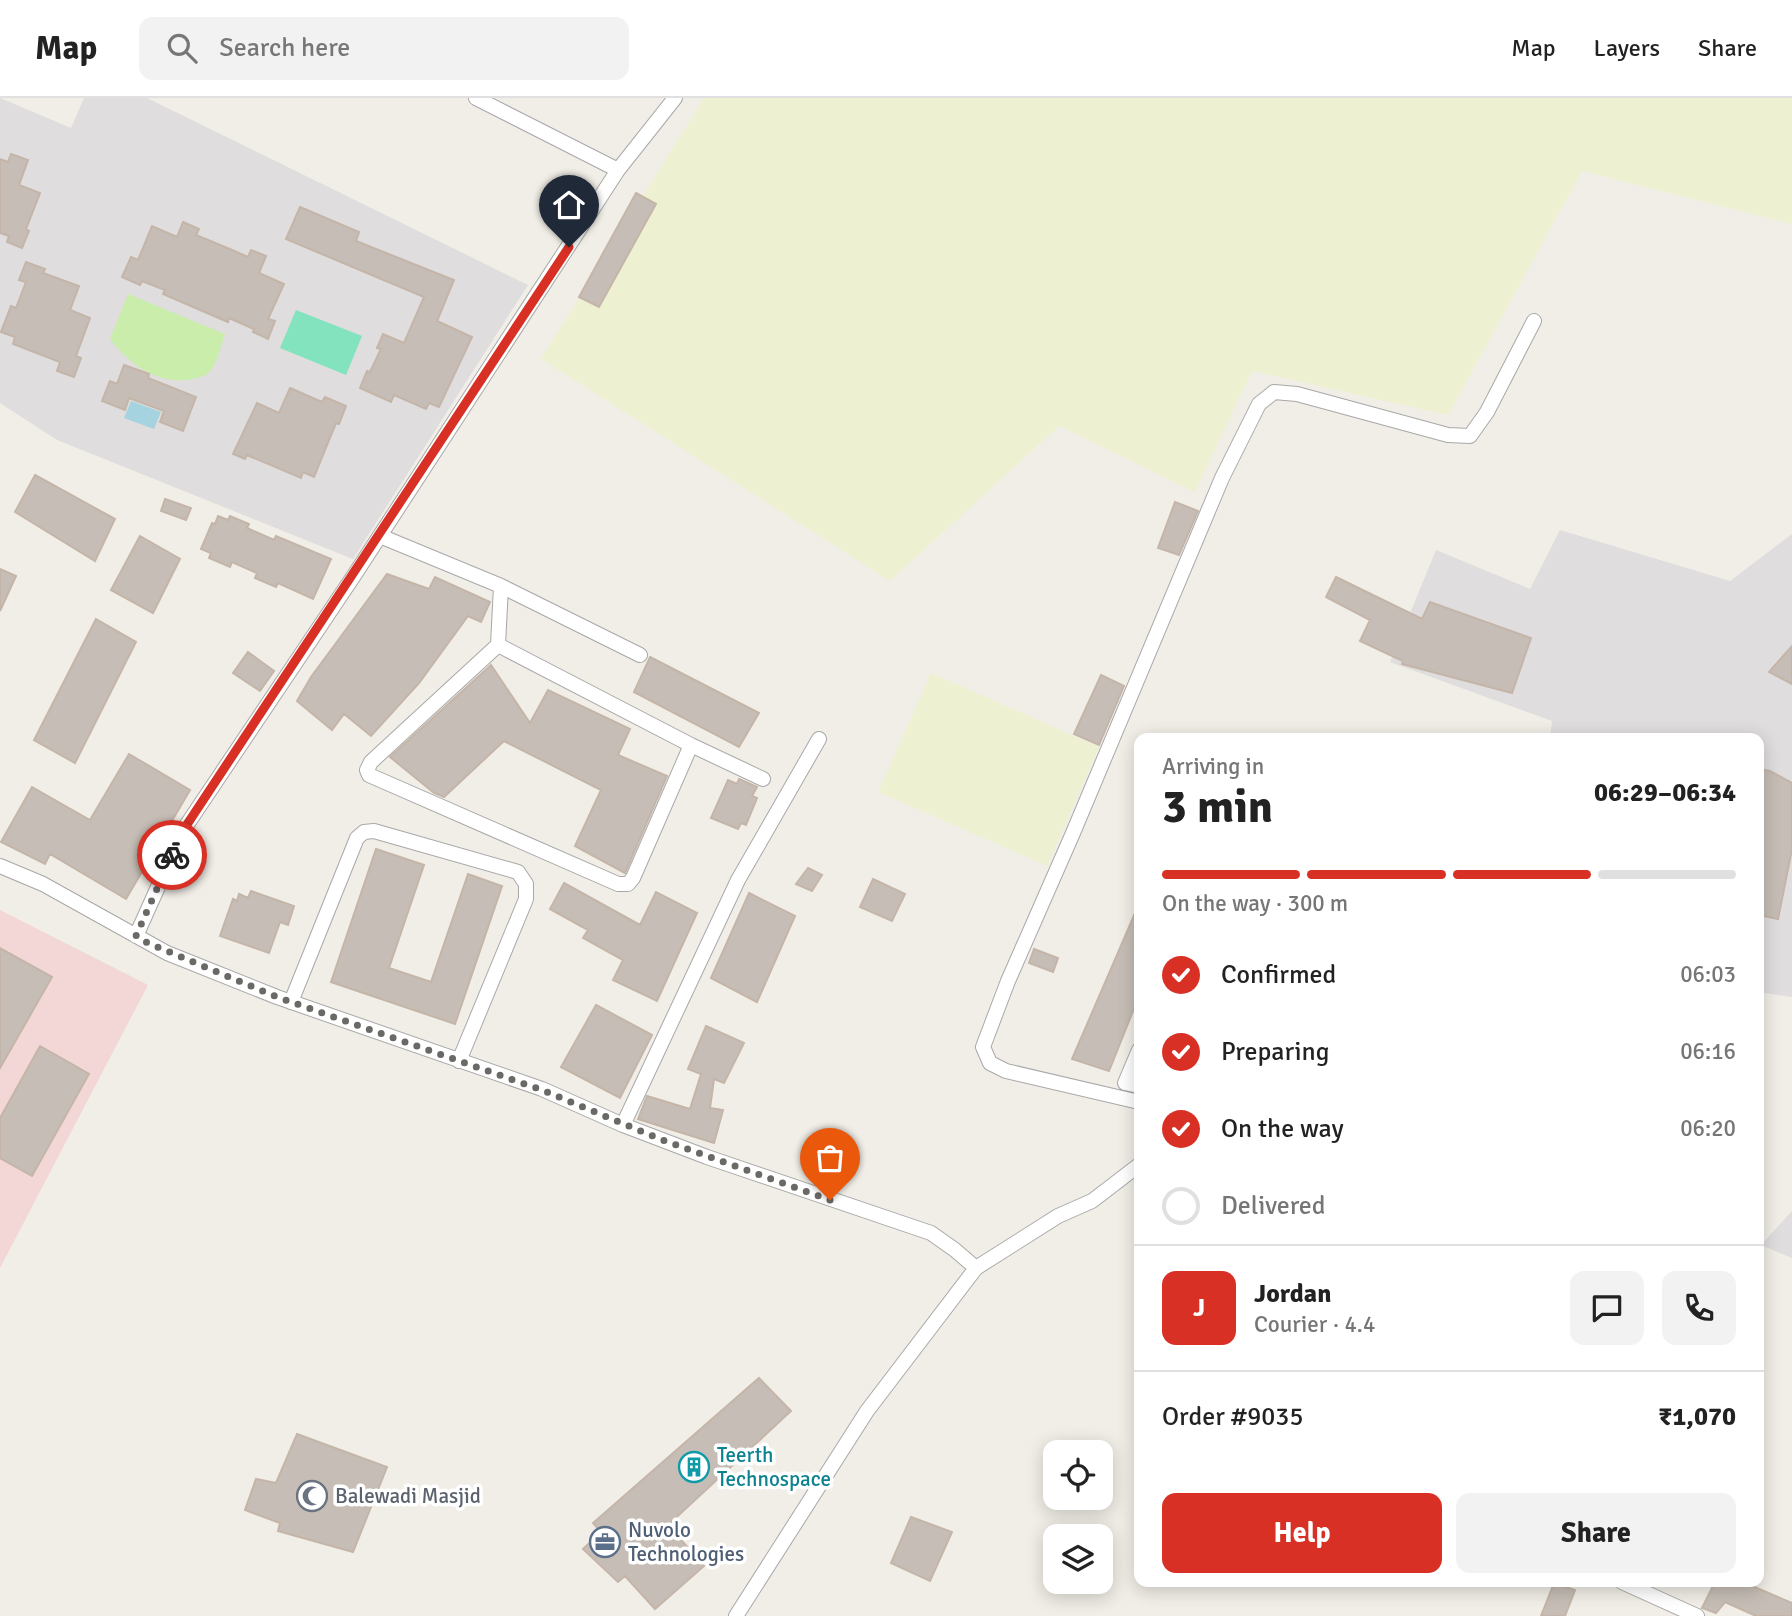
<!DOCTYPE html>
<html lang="en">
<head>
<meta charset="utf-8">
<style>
  :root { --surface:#fff; --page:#f2f2f2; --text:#222; --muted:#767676; --line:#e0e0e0; --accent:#d93025 }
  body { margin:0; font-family:Signika,sans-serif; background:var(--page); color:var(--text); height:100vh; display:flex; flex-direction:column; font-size:26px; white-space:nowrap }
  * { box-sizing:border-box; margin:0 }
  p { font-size:23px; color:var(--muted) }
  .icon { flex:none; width:38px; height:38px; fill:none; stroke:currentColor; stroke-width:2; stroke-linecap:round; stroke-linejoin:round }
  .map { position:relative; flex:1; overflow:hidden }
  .details { position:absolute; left:1134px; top:635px; width:630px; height:854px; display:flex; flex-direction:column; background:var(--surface); border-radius:14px; box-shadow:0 4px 18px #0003 }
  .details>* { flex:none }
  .buttons { position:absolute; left:1043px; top:1342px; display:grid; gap:14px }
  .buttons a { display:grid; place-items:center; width:70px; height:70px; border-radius:14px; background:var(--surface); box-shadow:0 4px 18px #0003; font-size:35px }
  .pin { position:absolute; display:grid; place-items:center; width:60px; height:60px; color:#fff; margin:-72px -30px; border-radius:50% 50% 50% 0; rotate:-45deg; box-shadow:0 0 7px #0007 }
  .pin .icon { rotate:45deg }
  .courier { position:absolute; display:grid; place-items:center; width:70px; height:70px; margin:-35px; border:5px solid #d93025; border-radius:50%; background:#fff; color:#222; box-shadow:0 2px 9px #0007 }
  .headline em { font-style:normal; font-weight:800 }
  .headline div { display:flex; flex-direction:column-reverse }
  .headline { display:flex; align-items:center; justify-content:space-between; height:119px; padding:0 28px }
  h1 { font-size:46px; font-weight:800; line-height:52px }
  .bar { display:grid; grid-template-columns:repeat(4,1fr); gap:10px 7px; align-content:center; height:84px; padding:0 28px }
  .bar i { height:9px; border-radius:5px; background:var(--line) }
  .bar .on { background:var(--accent) }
  .bar p { grid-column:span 4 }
  .line { display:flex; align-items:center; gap:18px; padding:0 28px; border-top:2px solid var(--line) }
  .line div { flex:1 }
  .round { display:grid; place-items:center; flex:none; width:74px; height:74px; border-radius:14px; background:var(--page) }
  ol { padding:0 28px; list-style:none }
  li { display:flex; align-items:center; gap:21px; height:77px }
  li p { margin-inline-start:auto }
  li .icon { padding:7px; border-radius:50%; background:var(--accent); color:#fff; stroke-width:4 }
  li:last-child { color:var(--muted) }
  li i { width:38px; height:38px; border:4px solid var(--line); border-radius:50% }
  .button { display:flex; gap:14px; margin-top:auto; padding:14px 28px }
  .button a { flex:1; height:80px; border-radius:14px; background:var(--accent); color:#fff; font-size:28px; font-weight:800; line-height:80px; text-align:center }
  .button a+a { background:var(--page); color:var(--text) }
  header { display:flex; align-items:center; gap:42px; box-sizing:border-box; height:98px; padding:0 35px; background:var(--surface); border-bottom:2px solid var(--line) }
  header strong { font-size:33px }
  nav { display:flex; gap:38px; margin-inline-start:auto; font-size:24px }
  .search { width:490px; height:63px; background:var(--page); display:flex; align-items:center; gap:18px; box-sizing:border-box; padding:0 24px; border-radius:14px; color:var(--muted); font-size:26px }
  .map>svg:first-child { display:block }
  .residential { fill:#dfdddd }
  .commercial { fill:#f2d7d6 }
  .farmland { fill:#eef0d2 }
  .grass { fill:#cbedab }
  .pitch { fill:#82e3be }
  .water { fill:#a6d3e0 }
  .building { fill:#c6beb6; stroke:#c4b5a8; stroke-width:2 }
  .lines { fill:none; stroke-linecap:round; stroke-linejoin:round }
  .minor-casing { stroke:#a8a8a8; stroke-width:16 }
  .minor { stroke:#fff; stroke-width:14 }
  .done { stroke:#6a6966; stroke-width:7; stroke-dasharray:0 12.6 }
  .route { stroke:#d93025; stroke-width:9 }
  .labels { text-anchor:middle; stroke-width:7; stroke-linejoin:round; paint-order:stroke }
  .culture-label { font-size:21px; fill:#0d838f; stroke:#fff; text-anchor:start }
  .worship-label { font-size:21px; fill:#5b616d; stroke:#fff; text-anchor:start }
  .service-label { font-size:21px; fill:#4e5e75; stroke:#fff; text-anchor:start }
</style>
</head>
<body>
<header>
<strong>Map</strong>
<div class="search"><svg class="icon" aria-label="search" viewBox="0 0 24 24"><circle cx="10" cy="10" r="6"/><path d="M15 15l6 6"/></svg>Search here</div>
<nav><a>Map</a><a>Layers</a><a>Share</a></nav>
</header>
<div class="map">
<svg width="1792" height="1518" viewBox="0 0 1792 1518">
  <rect width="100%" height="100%" fill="#f1eee7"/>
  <path class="residential" d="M0,0l71,30 13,-30h63l381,187 -175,274 -296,-119 -57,-37z
    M1560,432l170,51 62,-47v463l-33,-5v-254h-209l2,-17 -162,-59 46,-112 94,39z
    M1792,1113v47l-31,-13z"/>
  <path class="commercial" d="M0,812l148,75 -148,283z"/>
  <path class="farmland" d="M704,0h1088v126l-210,-53 -134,244 -196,-44 -57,121 -136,-66 -169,155 -349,-222z
    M931,575l168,74 -52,119 -169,-74z"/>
  <path class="grass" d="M128,196l97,40c-4,11 -8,32 -17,39 -4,4 -9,4 -15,6 -33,7 -64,-14 -83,-40z"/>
  <path class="pitch" d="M296,212l66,26 -16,39 -66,-27z"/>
  <path class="water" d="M131,303l30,11 -7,17 -30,-11z"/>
  <path class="building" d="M11,56l17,6 -9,25 21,8 -14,36 3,2 -7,17 -15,-6 2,-6 -9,-3v-74l8,3z
    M636,95l20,11 -57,103 -20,-10z
    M300,109l59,25 -3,9 98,39 -17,41 35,16 -33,70 -10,-4 -3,6 -32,-14 -3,7 -31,-14 7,-17 3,1 11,-23 -4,-1 6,-14 21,9 20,-46 -138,-58z
    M183,124l16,7 -3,6 36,15 16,7 3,-7 15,6 -7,17 25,11 -16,35 7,2 -7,18 -15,-7 1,-3 -25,-11 -1,4 -65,-28 2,-4 -23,-9 -2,4 -18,-8 9,-20 7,3 14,-34 25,11z
    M26,164l19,7 -2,4 36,13 -9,24 20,8 -14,38 5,2 -7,19 -17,-6 3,-9 -47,-18 2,-7 -14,-5 10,-26 5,2 10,-26 -7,-2z
    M124,267l25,9 -1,4 48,19 -13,34 -23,-9 4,-11 -35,-13 -4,12 -23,-9 8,-20 7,3z
    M290,290l32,14 3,-5 21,9 -7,18 -3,-1 -22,54 -11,-5 -2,6 -54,-23 -2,4 -12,-5 24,-51 22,10z
    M35,377l80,44 -20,42 -80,-49z
    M165,401l26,9 -5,12 -25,-9z
    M1175,404l23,9 -19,44 -21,-7z
    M218,418l10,4 2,-4 19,8 -2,4 27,12 2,-4 55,23 -18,40 -35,-16 -2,4 -21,-9 2,-5 -25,-11 -2,5 -21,-9 2,-5 -10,-4 11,-26 3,1z
    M140,438l40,23 -27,54 -42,-23z
    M0,471l16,7 -16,35z
    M387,476l42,15 6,-12 55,25 -9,20 -13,-6 -49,67 -48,53 -27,-22 -12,16 -35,-29 14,-24z
    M1336,479l86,42 8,-17 101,36 -19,55 -110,-29 1,-3 -43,-20 10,-21 -44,-23z
    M96,521l40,23 -61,121 -41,-23z
    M1792,548v38l-23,-12z
    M248,554l26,19 -14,20 -27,-18z
    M650,559l109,56 -20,34 -105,-55z
    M491,567l39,58 18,-33 82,39 -12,26 49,21 -42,97 -50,-27 26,-56 -97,-49 -60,56 -10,-4 -44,-36z
    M1101,577l23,11 -25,59 -25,-11z
    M129,656l61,36 -64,109 -76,-45 -5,10 -44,-22 31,-55 58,33z
    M1759,671l11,2 22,12v66l-14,70 -19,-4z
    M739,681l18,8 -5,9 5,2 -11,27 -5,-2 -3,6 -27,-11 17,-38 9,4z
    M376,751l48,16 -35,103 42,14 37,-108 34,12 -47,138 -124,-42z
    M808,770l14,7 -10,16 -16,-7z
    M873,781l32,15 -13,27 -32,-14z
    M564,785l76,42 16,-33 41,21 -40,88 -44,-21 10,-20 -40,-22 5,-8 -38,-21z
    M251,793l43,15 -6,19 -8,-3 -11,31 -49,-17 13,-37 4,2 2,-7 9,4z
    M749,795l46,23 -38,86 -46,-24z
    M1139,806v92l-30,75 -37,-12z
    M0,850l52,29 -52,91z
    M1034,851l24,9 -5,14 -24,-9z
    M596,907l56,30 -32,63 -59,-31z
    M706,928l38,17 -20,40 -10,-4 -4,29 13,2 -9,33 -76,-24 9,-23 43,13 11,-35 -13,-5z
    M40,948l49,28 -57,102 -32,-18v-40z
    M759,1280l32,33 -123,114 36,41 -49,43 -30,-33 -7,6 -35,-33 18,-17 -8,-9z
    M297,1336l90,33 -34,85 -75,-21 2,-8 -35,-13 11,-31 20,4z
    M911,1419l41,15 -22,49 -39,-18z
    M1715,1484h28l49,21v13h-36l-31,-14 -9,11 -14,-5z
    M1554,1485l21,7 -10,26h-24z"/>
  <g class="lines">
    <g class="minor-casing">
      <path id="minor" d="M476,0l142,72
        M380,438l121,50 -3,59 193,100
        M501,488l139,69
        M498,547l-127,117 -4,8 2,5 249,109h10l5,-6 58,-133 72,34
        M0,768l43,18 124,69 110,44 265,92 81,36 84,32 224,76 24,17 21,18
        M136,838l48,-107 171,-255 263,-404 57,-72
        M291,904l66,-164 7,-6 10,-1 144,41 8,12v15l-67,162
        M1139,952l-14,33 14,3
        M1139,1004l-133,-31 -16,-8 -7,-16 25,-66 65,-148 149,-355 37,-74 15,-12 23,2 151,41 22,1 17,-24 47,-91
        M623,1027l115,-245 81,-141
        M1622,1484l75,34
        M736,1518l131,-205 109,-143 82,-52 34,-15 47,-36"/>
    </g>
    <use href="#minor" class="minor"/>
  </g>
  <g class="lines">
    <path class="done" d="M172,757l-36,81 12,7 129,54 265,93 123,51 165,59"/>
    <path class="route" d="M172,757l12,-26 385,-582"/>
  </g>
  <defs>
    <g id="building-ring" transform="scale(1.575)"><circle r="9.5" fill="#fff" stroke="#0f9aa8" stroke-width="1.5"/><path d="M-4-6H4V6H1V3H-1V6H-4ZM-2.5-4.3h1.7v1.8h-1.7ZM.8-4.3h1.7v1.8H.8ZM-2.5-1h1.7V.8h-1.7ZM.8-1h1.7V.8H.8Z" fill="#0f9aa8"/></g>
    <g id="mosque-ring" transform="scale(1.575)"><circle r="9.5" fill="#fff" stroke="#6b7280" stroke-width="1.5"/><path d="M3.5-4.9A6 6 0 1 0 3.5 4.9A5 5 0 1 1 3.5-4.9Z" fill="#6b7280"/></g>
    <g id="office-ring" transform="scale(1.575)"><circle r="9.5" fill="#fff" stroke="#5c6f8a" stroke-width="1.5"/><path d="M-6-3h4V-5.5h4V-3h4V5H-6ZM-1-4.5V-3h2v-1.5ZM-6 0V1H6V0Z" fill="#5c6f8a"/></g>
  </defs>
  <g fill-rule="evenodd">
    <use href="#building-ring" x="694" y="1369"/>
    <use href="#mosque-ring" x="312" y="1398"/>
    <use href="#office-ring" x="605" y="1444"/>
  </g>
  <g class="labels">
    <g class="culture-label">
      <text x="717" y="1364">Teerth<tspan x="717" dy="24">Technospace</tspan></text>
    </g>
    <g class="worship-label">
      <text x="335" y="1405">Balewadi Masjid</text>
    </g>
    <g class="service-label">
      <text x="628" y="1439">Nuvolo<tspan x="628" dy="24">Technologies</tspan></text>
    </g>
  </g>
</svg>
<div class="buttons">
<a><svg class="icon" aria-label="locate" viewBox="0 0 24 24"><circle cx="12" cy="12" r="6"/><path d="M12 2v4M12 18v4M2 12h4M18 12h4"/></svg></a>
<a><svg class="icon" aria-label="layers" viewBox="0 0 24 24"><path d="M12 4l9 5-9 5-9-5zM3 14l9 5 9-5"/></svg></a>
</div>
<div class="pin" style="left:830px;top:1102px;background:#ea580c"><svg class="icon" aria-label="bag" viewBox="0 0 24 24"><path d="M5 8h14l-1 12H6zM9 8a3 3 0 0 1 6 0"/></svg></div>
<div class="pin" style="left:569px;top:149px;background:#1f2937"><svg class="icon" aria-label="home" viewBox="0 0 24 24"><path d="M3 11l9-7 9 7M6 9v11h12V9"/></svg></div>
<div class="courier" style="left:172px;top:757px"><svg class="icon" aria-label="bike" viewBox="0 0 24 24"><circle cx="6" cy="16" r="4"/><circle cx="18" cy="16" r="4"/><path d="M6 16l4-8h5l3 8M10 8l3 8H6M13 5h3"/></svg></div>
<section class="details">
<div class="headline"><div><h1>3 min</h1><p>Arriving in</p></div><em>06:29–06:34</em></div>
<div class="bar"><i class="on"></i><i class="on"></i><i class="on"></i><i></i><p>On the way · 300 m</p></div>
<ol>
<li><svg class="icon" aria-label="check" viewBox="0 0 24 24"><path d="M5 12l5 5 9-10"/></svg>Confirmed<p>06:03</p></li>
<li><svg class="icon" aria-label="check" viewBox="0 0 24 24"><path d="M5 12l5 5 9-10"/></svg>Preparing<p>06:16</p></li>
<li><svg class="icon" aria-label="check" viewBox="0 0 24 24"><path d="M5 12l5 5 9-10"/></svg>On the way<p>06:20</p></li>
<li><i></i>Delivered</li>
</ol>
<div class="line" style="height:126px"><b class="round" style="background:var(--accent);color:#fff">J</b><div><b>Jordan</b><p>Courier · 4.4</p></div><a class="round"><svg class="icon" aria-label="chat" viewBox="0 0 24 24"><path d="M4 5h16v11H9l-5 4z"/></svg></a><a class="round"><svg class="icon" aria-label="phone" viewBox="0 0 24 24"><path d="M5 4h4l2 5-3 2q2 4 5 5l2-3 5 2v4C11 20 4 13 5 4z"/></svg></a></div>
<div class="line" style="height:91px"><div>Order #9035</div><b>₹1,070</b></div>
<div class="button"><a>Help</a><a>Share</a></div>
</section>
</div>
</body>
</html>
